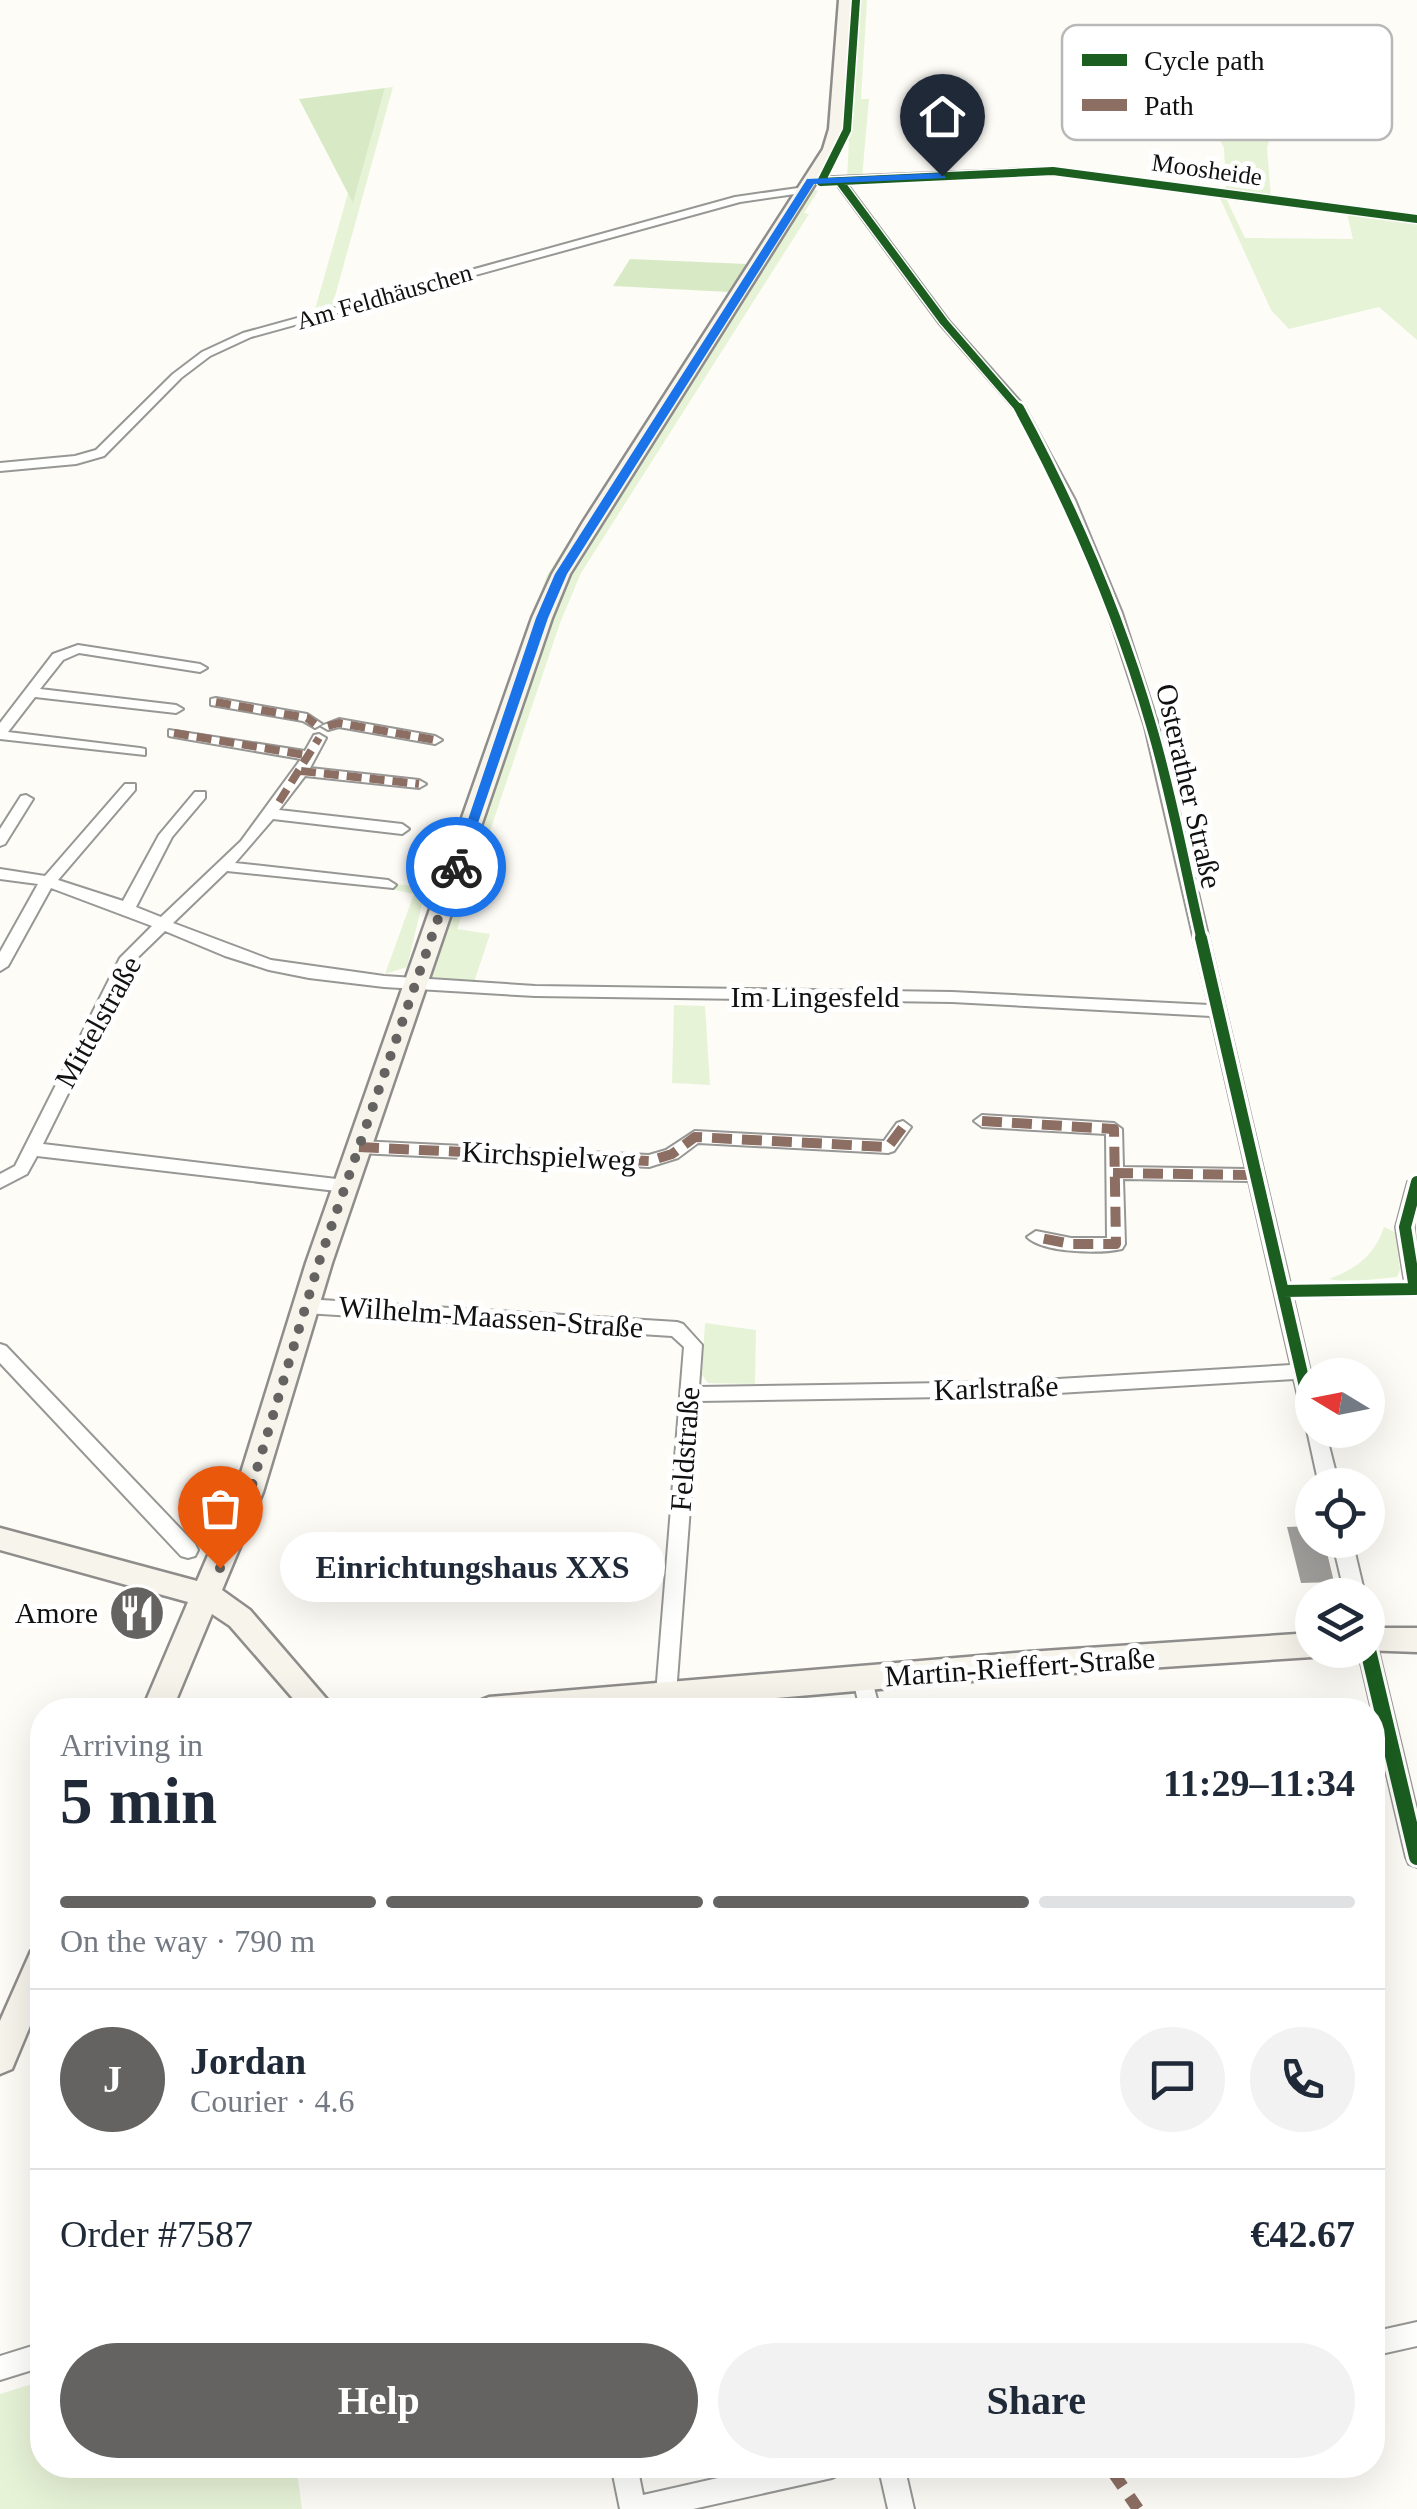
<!DOCTYPE html>
<html lang="en">
<head>
<meta charset="utf-8">
<style>
  :root { --surface:#fff; --page:#f2f2f3; --text:#1f2937; --muted:#747a83; --line:#e0e1e3; --accent:#646362 }
  body { margin:0; font-family:"Times New Roman",serif; background:var(--page); color:var(--text); height:100vh; display:flex; flex-direction:column; font-size:38px; white-space:nowrap }
  * { box-sizing:border-box; margin:0 }
  p { font-size:32px; color:var(--muted) }
  .icon { flex:none; width:55px; height:55px; fill:none; stroke:currentColor; stroke-width:2; stroke-linecap:round; stroke-linejoin:round }
  .map { position:relative; flex:1; overflow:hidden }
  .drawer { position:absolute; left:30px; top:1698px; width:1355px; height:780px; display:flex; flex-direction:column; background:var(--surface); border-radius:40px; box-shadow:0 10px 40px #0002 }
  .drawer>* { flex:none }
  .needle { width:65px; rotate:280deg }
  .tools { position:absolute; left:1295px; top:1358px; display:grid; gap:20px }
  .tools a { display:grid; place-items:center; width:90px; height:90px; border-radius:50%; background:var(--surface); box-shadow:0 10px 40px #0002; font-size:50px }
  .pin { position:absolute; display:grid; place-items:center; width:85px; height:85px; color:#fff; margin:-102px -42px; border-radius:50% 50% 50% 0; rotate:-45deg; box-shadow:0 0 10px #0007 }
  .pin .icon { rotate:45deg }
  .courier { position:absolute; display:grid; place-items:center; width:100px; height:100px; margin:-50px; border:8px solid #1a73e8; border-radius:50%; background:#fff; color:#222; box-shadow:0 2px 12px #0007 }
  .bubble { position:absolute; height:70px; border-radius:35px; background:var(--surface); box-shadow:0 10px 40px #0002; font-size:32px; font-weight:800; line-height:70px; text-align:center }
  .overview em { font-style:normal; font-weight:800 }
  .overview div { display:flex; flex-direction:column-reverse }
  .overview { display:flex; align-items:center; justify-content:space-between; height:170px; padding:0 30px }
  h1 { font-size:65px; font-weight:800; line-height:75px }
  .bar { display:grid; grid-template-columns:repeat(4,1fr); gap:15px 10px; align-content:center; height:120px; padding:0 30px }
  .bar i { height:12px; border-radius:8px; background:var(--line) }
  .bar .selected { background:var(--accent) }
  .bar p { grid-column:span 4 }
  .line { display:flex; align-items:center; gap:25px; padding:0 30px; border-top:2px solid var(--line) }
  .line div { flex:1 }
  .round { display:grid; place-items:center; flex:none; width:105px; height:105px; border-radius:52px; background:var(--page) }
  .primary-button { display:flex; gap:20px; margin-top:auto; padding:20px 30px }
  .primary-button a { flex:1; height:115px; border-radius:60px; background:var(--accent); color:#fff; font-size:40px; font-weight:800; line-height:115px; text-align:center }
  .primary-button a+a { background:var(--page); color:var(--text) }
  .map>svg:first-child { display:block }
  .green { fill:#e7f3d7 }
  .forest { fill:#d8eac5 }
  .building { fill:#a19f9c }
  .lines { fill:none; stroke-linecap:round; stroke-linejoin:round }
  .street-casing { stroke:#979795; stroke-width:4 }
  .secondary-casing { stroke:#8e8d8b; stroke-width:5 }
  .street { fill:#fffffe; fill-rule:evenodd }
  .secondary { fill:#f6f4eb; fill-rule:evenodd }
  .quiet-far2 { stroke:#8d6e63; stroke-width:8; stroke-dasharray:15 8; stroke-linecap:butt }
  .quiet-far1 { stroke:#8d6e63; stroke-width:10; stroke-dasharray:20 10; stroke-linecap:butt }
  .quiet { stroke:#8d6e63; stroke-width:12; stroke-dasharray:26 12; stroke-linecap:butt }
  .cycleway-far3-casing { stroke:#fff; stroke-width:11 }
  .cycleway-far2-casing { stroke:#fff; stroke-width:15 }
  .cycleway-far1-casing { stroke:#fff; stroke-width:19 }
  .cycleway-casing { stroke:#fff; stroke-width:22 }
  .cycleway-far3 { stroke:#1b5e20; stroke-width:8 }
  .cycleway-far2 { stroke:#1b5e20; stroke-width:10 }
  .cycleway-far1 { stroke:#1b5e20; stroke-width:12 }
  .cycleway { stroke:#1b5e20; stroke-width:16 }
  .route { fill:#1a73e8 }
  .done { stroke:#646362; stroke-width:10; stroke-dasharray:0 18 }
  .labels { text-anchor:middle; stroke-width:10; stroke-linejoin:round; paint-order:stroke }
  .far-street-label { font-size:25px; fill:#111; stroke:#fff }
  .street-label { font-size:30px; fill:#111; stroke:#fff }
  .poi-label { font-size:30px; fill:#111; stroke:#fff; text-anchor:end }
  .key { fill:#fff; stroke:#b8b8b8; stroke-width:2.5 }
  .key-label { font-size:28px; fill:#111 }
</style>
</head>
<body>
<div class="map">
<svg width="1417" height="2509" viewBox="0 0 1417 2509">
  <rect width="100%" height="100%" fill="#fdfcf7"/>
  <path class="green" d="M851,0h16l-6,99h8l-7,79 -15,1 2,-40 -23,40 -5,-6 22,-52z
    M393,87l-61,220 -18,6 34,-120 5,9 32,-114z
    M1224,105h25l23,26 -5,17 4,50 -45,-8 -2,-42 -16,-29 3,-8z
    M812,189l6,2 -14,22 5,1 -228,359 -21,50 -103,306 33,5 -16,48 -44,-5 1,-9 133,-385z
    M1219,196h6l20,42 108,1 -6,-25 70,8v118l-38,-33 -90,22 -18,-19z
    M634,439l3,2 -72,112 -118,316 -25,35 -15,63 -22,7 29,-80 -28,-6 1,-5 43,5 8,-9 109,-304z
    M674,1005l31,1 5,79 -38,-2z
    M1384,1227l11,5 5,38 -3,7 -51,5 -17,-3c28,-11 45,-23 55,-52z
    M705,1323l51,7 -1,54 -47,-1 -6,-8z
    M42,2381v84h254l6,44h-302v-115z"/>
  <path class="forest" d="M385,88l-32,115 -54,-104z
    M630,259l117,5 -18,28 -116,-6z"/>
  <path class="building" d="M1312,1526v14h12l10,42 -33,1 -14,-56z"/>
  <g class="lines">
    <g class="street-casing">
      <path id="street" d="M1053,168l364,48v6l-364,-48 -207,9 102,137 76,86 51,94 47,113 37,114 131,557 115,-1 -9,-56 12,-45 9,-6c0,18 -4,39 -3,56 2,21 3,42 3,64l-124,2 19,82v50h13l14,55h-20l-12,-55 4,-6 -6,-2 -2,-5 -9,-38 -287,17 -309,5 -22,293 -3,6 -7,3 -7,-3 -3,-6 28,-347 -12,-11 -367,-23 -6,-2 -3,-5 3,-5 6,-2 372,23 6,2 19,21 -3,42 308,-5 284,-17 -42,-184 -126,-2 2,65 -3,5c-22,5 -79,4 -95,-12l9,-6 35,7h36l-1,-104 -124,-7 -8,-6 8,-6 132,8 8,6 1,38 123,2 -35,-153 -259,-14 -417,-6 -151,-9 -75,-9 -40,-8 -44,-14 -60,-25 -31,30 -91,183 302,36 9,6 -3,4 -6,2 -308,-36 -10,18 -27,14v-14l15,-8 105,-208 32,-32 -101,-38 -43,78 -8,5v-19l38,-68 -38,-5v-10l45,7 80,-92h10v6l-77,90 65,21 36,-66 36,-43h10v6l-33,39 -36,70 25,10 80,-76 60,-82 -127,-22 -5,-1v-6l136,21 9,-16 5,-1 7,4 -16,30 109,12 7,4 -7,4 -114,-12 -26,34 123,14 7,5 -7,5 -129,-15 -38,44 153,17 8,5 -3,3 -166,-17 -54,52 98,37 113,16 151,10 417,6 257,13 -64,-278 -37,-114 -45,-113 -50,-93 -73,-83 -104,-141 -25,1 -5,-3 5,-3z
        M805,187l5,3 -1,2 -69,10 -489,135 -41,19 -29,22 -77,78 -28,8 -76,7v-8l75,-7 21,-6 77,-76 29,-22 41,-19 492,-136z
        M78,645l122,19 7,4 -7,4 -121,-19 -16,7 -23,29 136,16 7,4 -7,4 -141,-16 -27,35 132,16 5,1v6l-145,-16v-16l53,-69z
        M216,698l91,16 15,10 -7,4 -12,-7 -92,-16v-6z
        M339,719l96,17 7,4 -7,4 -96,-17 -11,3 -7,-4z
        M26,795l7,4 -28,45 -5,2v-17l21,-33z
        M903,1121l8,6 -17,24 -6,2 -190,-10 -20,15 -29,9 -290,-14 -8,-6 8,-6 290,14 17,-5 29,-19 189,10 13,-18z
        M0,1344l6,2 189,198 3,6 -3,6 -7,2 -7,-2 -181,-193z
        M1332,1540h20l13,55h-20z
        M1368,1641l7,3 3,6 39,162v55l-8,-3 -3,-7 -48,-207h10z
        M863,1670l7,3 10,37h-20l-7,-31 3,-6z
        M1417,2322v24l-45,10v-24z
        M42,2343v24l-42,13v-24z
        M611,2465h26l6,30 132,-30h70l-4,9 -9,4 -139,31h-73z
        M878,2465h26l10,44h-26z"/>
    </g>
    <g class="secondary-casing">
      <path id="secondary" d="M839,0h14l-10,129 -6,20 -267,425 -18,44 -220,645 -69,229 -41,98 28,20 86,100h-33l-73,-84 -18,-12 -40,96h-30l46,-108 -188,-52v-22l197,53 38,-89 71,-229 226,-645 20,-44 31,-52 240,-373 6,-20z
        M1368,1628h49v24l-55,-2h6z
        M1312,1633v17h12l-12,7 -284,19 -391,34h-163l5,-9 10,-4 539,-45z
        M42,1947v50l-30,72 -12,5v-53l31,-70z"/>
    </g>
    <use href="#street" class="street"/>
    <use href="#secondary" class="secondary"/>
    <path class="quiet-far2" d="M216,702l91,16 8,6
      M328,726l11,-3 96,17
      M174,733l137,23
      M301,771l118,13
      M279,802l40,-64"/>
    <path class="quiet-far1" d="M982,1121l132,8 2,115h-45l-35,-7
      M359,1147l290,14 23,-7 23,-17 193,10 15,-20
      M1113,1173l142,2"/>
    <path class="quiet" d="M1108,2465l30,44"/>
    <g class="cycleway-far3-casing">
      <path id="cycleway-far3" d="M821,182l232,-11 364,48
        M821,182l26,-52 9,-130
        M840,182l104,140 77,89"/>
    </g>
    <g class="cycleway-far2-casing">
      <path id="cycleway-far2" d="M1019,408c55,102 100,206 132,317 21,70 34,144 51,216"/>
    </g>
    <g class="cycleway-far1-casing">
      <path id="cycleway-far1" d="M1201,938l111,479
        M1283,1291l132,-2 -10,-62 12,-45"/>
    </g>
    <g class="cycleway-casing">
      <path id="cycleway" d="M1368,1650l49,207"/>
    </g>
    <use href="#cycleway-far3" class="cycleway-far3"/>
    <use href="#cycleway-far2" class="cycleway-far2"/>
    <use href="#cycleway-far1" class="cycleway-far1"/>
    <use href="#cycleway" class="cycleway"/>
  </g>
  <path class="route" d="M942,173l4,5 -132,6 -247,390 -19,44 -85,249 -12,3 85,-252 19,-44 252,-395z"/>
  <g class="lines">
    <path class="done" d="M220,1568l30,-76 69,-230 137,-395"/>
  </g>
  <defs>
    <g id="restaurant-disc" transform="scale(2.875)"><circle r="9.5" fill="#646362" stroke="#fff"/><path d="M-5-6h1v4h1v-4h1v4h1v-4h1v5L-1.5 .5V6h-2V.5L-5-1ZM5-6V6H3V1.5H1.5Q1.5-4 5-6Z" fill="#fff"/></g>
  </defs>
  <g fill-rule="evenodd">
    <use href="#restaurant-disc" x="137" y="1613"/>
  </g>
  <g class="labels">
    <g class="far-street-label">
      <text transform="translate(1207 169) rotate(8)" y="9">Moosheide</text>
      <text transform="translate(384 296) rotate(-16)" y="9">Am Feldhäuschen</text>
    </g>
    <g class="street-label">
      <text transform="translate(1189 786) rotate(77)" y="10">Osterather Straße</text>
      <text x="815" y="1007">Im Lingesfeld</text>
      <text transform="translate(98 1022) rotate(-61)" y="10">Mittelstraße</text>
      <text transform="translate(549 1156) rotate(3)" y="10">Kirchspielweg</text>
      <text transform="translate(491 1317) rotate(4)" y="10">Wilhelm-Maassen-Straße</text>
      <text transform="translate(996 1388) rotate(-2)" y="10">Karlstraße</text>
      <text transform="translate(685 1449) rotate(-86)" y="10">Feldstraße</text>
      <text transform="translate(1020 1667) rotate(-4)" y="10">Martin-Rieffert-Straße</text>
    </g>
    <g class="poi-label">
      <text x="98" y="1623">Amore</text>
    </g>
  </g>
  <rect x="1062" y="25" width="330" height="115" rx="15" class="key"/>
  <rect x="1082" y="54" width="45" height="12" fill="#1b5e20"/>
  <rect x="1082" y="99" width="45" height="12" fill="#8d6e63"/>
  <g class="key-label">
    <text x="1144" y="70">Cycle path</text>
    <text x="1144" y="115">Path</text>
  </g>
</svg>
<div class="tools">
<a><svg class="needle" viewBox="-14 -14 28 28"><path d="M0-13l5 13h-10z" fill="#e53935"/><path d="M0 13l5-13h-10z" fill="#747a83"/></svg></a>
<a><svg class="icon" aria-label="locate" viewBox="0 0 24 24"><circle cx="12" cy="12" r="6"/><path d="M12 2v4M12 18v4M2 12h4M18 12h4"/></svg></a>
<a><svg class="icon" aria-label="layers" viewBox="0 0 24 24"><path d="M12 4l9 5-9 5-9-5zM3 14l9 5 9-5"/></svg></a>
</div>
<div class="pin" style="left:220px;top:1568px;background:#ea580c"><svg class="icon" aria-label="bag" viewBox="0 0 24 24"><path d="M5 8h14l-1 12H6zM9 8a3 3 0 0 1 6 0"/></svg></div>
<div class="pin" style="left:942px;top:176px;background:#1f2937"><svg class="icon" aria-label="home" viewBox="0 0 24 24"><path d="M3 11l9-7 9 7M6 9v11h12V9"/></svg></div>
<div class="courier" style="left:456px;top:867px"><svg class="icon" aria-label="bike" viewBox="0 0 24 24"><circle cx="6" cy="16" r="4"/><circle cx="18" cy="16" r="4"/><path d="M6 16l4-8h5l3 8M10 8l3 8H6M13 5h3"/></svg></div>
<div class="bubble" style="left:280px;top:1532px;width:385px">Einrichtungshaus XXS</div>
<section class="drawer">
<div class="overview"><div><h1>5 min</h1><p>Arriving in</p></div><em>11:29–11:34</em></div>
<div class="bar"><i class="selected"></i><i class="selected"></i><i class="selected"></i><i></i><p>On the way · 790 m</p></div>
<div class="line" style="height:180px"><b class="round" style="background:var(--accent);color:#fff">J</b><div><b>Jordan</b><p>Courier · 4.6</p></div><a class="round"><svg class="icon" aria-label="chat" viewBox="0 0 24 24"><path d="M4 5h16v11H9l-5 4z"/></svg></a><a class="round"><svg class="icon" aria-label="phone" viewBox="0 0 24 24"><path d="M5 4h4l2 5-3 2q2 4 5 5l2-3 5 2v4C11 20 4 13 5 4z"/></svg></a></div>
<div class="line" style="height:130px"><div>Order #7587</div><b>€42.67</b></div>
<div class="primary-button"><a>Help</a><a>Share</a></div>
</section>
</div>
</body>
</html>
